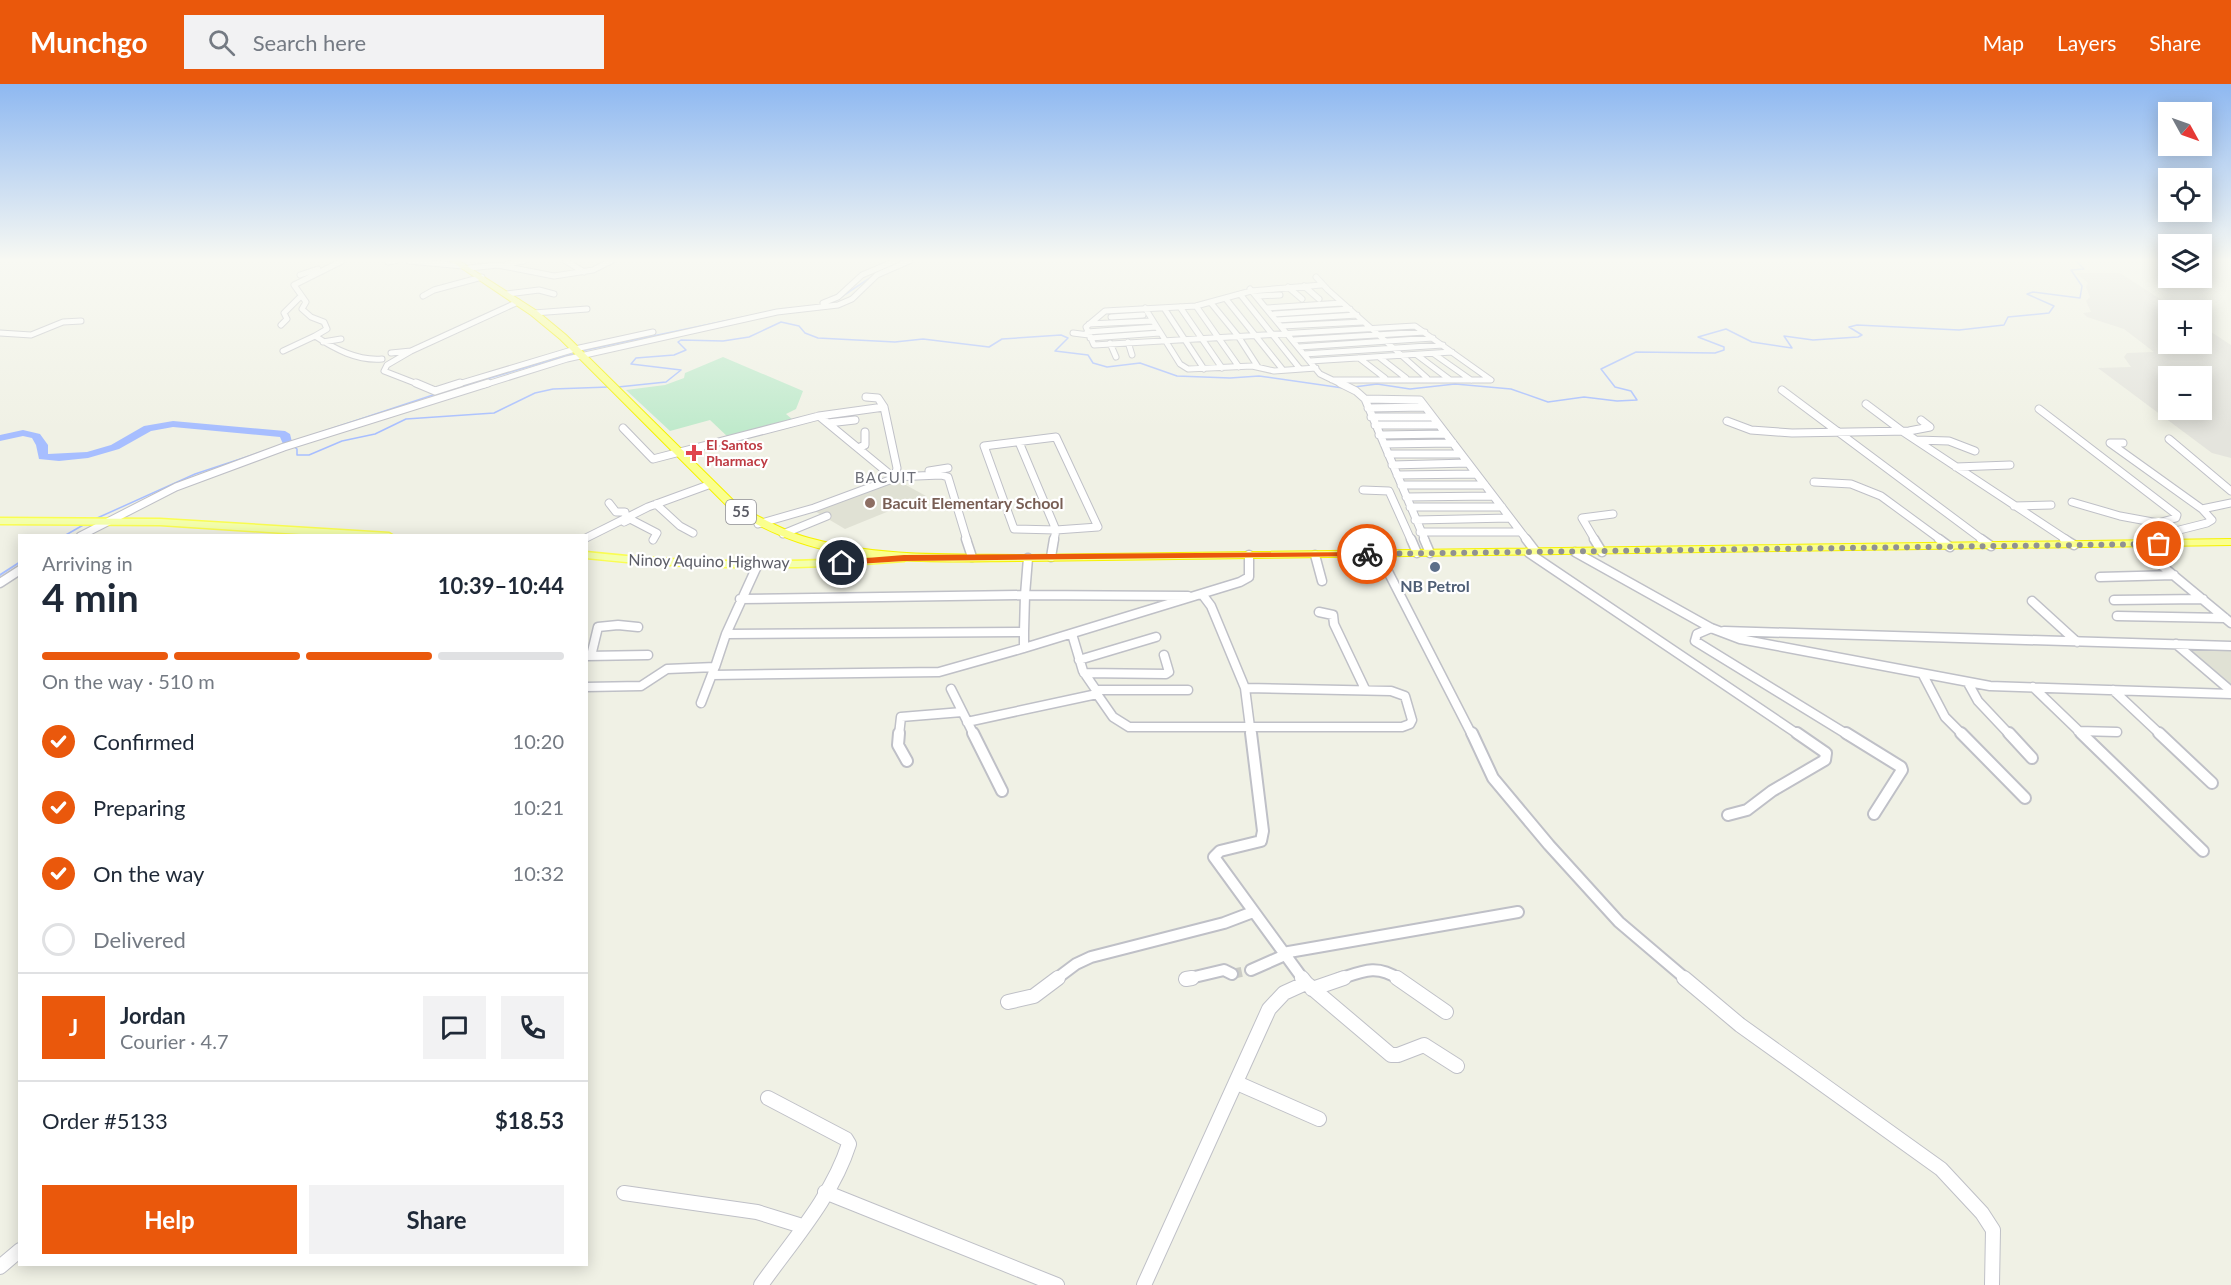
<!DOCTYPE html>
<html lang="en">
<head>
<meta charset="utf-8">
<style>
  :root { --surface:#fff; --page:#f2f2f3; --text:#1f2937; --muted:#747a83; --line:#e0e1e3; --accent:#ea580c }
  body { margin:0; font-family:Lato,sans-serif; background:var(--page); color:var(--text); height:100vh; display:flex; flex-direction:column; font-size:22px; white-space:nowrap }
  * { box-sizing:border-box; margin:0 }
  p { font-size:20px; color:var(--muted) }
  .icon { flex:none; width:33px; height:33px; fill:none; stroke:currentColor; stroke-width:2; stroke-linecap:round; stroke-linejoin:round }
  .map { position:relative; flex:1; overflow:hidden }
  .sheet { position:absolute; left:18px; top:450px; width:570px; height:732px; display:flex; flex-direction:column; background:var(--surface); border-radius:0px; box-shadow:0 3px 15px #0003 }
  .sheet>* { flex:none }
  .needle { width:39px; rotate:130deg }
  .fabs { position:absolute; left:2158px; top:18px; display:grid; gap:12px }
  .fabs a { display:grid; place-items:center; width:54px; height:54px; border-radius:0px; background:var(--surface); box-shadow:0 3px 15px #0003; font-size:30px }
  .pin { position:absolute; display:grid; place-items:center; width:51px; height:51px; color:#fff; margin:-26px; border:3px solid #fff; border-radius:50%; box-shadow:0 2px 6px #0007 }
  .courier { position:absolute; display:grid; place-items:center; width:60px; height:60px; margin:-30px; border:4px solid #ea580c; border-radius:50%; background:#fff; color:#222; box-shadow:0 2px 8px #0007 }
  .head em { font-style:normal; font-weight:700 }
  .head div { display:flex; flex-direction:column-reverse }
  .head { display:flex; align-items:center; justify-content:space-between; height:102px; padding:0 24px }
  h1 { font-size:39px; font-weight:700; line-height:45px }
  .bar { display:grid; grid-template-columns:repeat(4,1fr); gap:9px 6px; align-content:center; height:72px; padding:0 24px }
  .bar i { height:8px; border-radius:4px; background:var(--line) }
  .bar .on { background:var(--accent) }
  .bar p { grid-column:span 4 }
  .line { display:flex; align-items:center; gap:15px; padding:0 24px; border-top:2px solid var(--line) }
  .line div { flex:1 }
  .round { display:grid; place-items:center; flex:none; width:63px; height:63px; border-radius:0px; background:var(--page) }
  ol { padding:0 24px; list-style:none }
  li { display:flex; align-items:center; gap:18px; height:66px }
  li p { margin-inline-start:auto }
  li .icon { padding:6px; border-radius:50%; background:var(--accent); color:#fff; stroke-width:4 }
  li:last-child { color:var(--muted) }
  li i { width:33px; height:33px; border:3px solid var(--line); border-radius:50% }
  .action { display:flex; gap:12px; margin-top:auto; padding:12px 24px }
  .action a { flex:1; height:69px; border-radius:0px; background:var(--accent); color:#fff; font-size:24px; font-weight:700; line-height:69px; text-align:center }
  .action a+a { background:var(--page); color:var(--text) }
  header { display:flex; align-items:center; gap:36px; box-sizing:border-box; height:84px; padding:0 30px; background:var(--accent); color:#fff }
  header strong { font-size:28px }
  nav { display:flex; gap:33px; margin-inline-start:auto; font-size:21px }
  .search { width:420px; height:54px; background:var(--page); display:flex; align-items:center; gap:15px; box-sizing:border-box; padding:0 21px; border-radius:0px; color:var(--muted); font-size:22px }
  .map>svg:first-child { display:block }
  .industrial { fill:#e4e4dd; fill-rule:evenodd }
  .education { fill:#e0e1d4 }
  .green { fill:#c0eacc }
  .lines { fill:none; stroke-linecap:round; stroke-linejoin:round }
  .stream-far1 { stroke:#a7beff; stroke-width:1.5 }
  .stream { stroke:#a7beff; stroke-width:2 }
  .river { fill:#a7beff; fill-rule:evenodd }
  .minor-tunnel { stroke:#cbccc6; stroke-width:10; stroke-dasharray:10 5; stroke-linecap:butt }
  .minor-far4-casing { stroke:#bfc0c7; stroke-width:7 }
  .minor-far3-casing { stroke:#bfc0c7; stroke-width:9 }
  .minor-far2-casing { stroke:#bfc0c7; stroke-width:11 }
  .minor-far1-casing { stroke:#bfc0c7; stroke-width:14 }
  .minor-casing { stroke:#bfc0c7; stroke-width:16 }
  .major-casing { stroke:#fafd52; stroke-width:3 }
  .highway-casing { stroke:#f6f200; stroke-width:2 }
  .minor-far4 { stroke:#fff; stroke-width:5 }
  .minor-far3 { stroke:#fff; stroke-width:7 }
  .minor-far2 { stroke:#fff; stroke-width:8 }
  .minor-far1 { stroke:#fff; stroke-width:10 }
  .minor { stroke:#fff; stroke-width:14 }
  .major { fill:#f4ffac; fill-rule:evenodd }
  .highway { fill:#faff8e; fill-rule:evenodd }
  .route { fill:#ea580c }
  .done { stroke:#909193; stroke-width:6; stroke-dasharray:0 10.8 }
  .health-dot { fill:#e0444e; stroke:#fff; stroke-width:2 }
  .education-dot { fill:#8d6e63; stroke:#fff; stroke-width:2 }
  .service-dot { fill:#5c6f8a; stroke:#fff; stroke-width:2 }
  .labels { text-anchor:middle; stroke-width:4.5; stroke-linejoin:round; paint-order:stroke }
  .far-health-label { font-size:14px; font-weight:bold; fill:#be3a42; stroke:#fff; text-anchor:start }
  .far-neighbourhood-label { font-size:15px; letter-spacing:1.5px; fill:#6e7079; stroke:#fff }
  .shield { fill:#fff; stroke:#8e8e95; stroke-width:1.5 }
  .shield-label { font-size:15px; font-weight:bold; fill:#5d5e67 }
  .education-label { font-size:16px; font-weight:bold; fill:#785e54; stroke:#fff; text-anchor:start }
  .street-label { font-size:16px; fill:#5d5e67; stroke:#fff }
  .service-label { font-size:16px; font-weight:bold; fill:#4e5e75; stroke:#fff }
</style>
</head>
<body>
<header>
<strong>Munchgo</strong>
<div class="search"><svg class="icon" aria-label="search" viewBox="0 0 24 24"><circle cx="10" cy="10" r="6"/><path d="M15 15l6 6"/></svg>Search here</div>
<nav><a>Map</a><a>Layers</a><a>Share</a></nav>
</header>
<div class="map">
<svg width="2231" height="1201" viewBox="0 0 2231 1201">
  <rect width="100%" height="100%" fill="#f0f1e5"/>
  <path class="industrial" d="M2076,189h44l57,37h-8v34h33v-18l29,19v113l-19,-5 -114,-85 33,-1 -7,-10 3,-4 27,-1 -30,-23 -37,-12 -4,-4 8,-1 -5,-11 4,-4 -4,-10 2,-4zM2169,292h33v34h-33z"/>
  <path class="education" d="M895,395l31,17 -81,33 -32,-19z
    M2186,564l45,1v38z"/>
  <path class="green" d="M723,273l80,34 -7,18 -10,5 7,6 -64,18 -19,-18 -40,11 -44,-41 39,-5 19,-7 1,-5z"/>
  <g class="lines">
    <path class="stream-far1" d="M895,180l6,-3
      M832,219l50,-33
      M459,303l127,-37 196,-41
      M618,303l48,-5 15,-12 -50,-6 5,-6 38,-3 12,-5 -8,-8 3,-2 42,1 26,-4 32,-15 18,4 6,7 13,5 77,4 28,-3 66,8 13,-8 59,-4 7,3 -13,13 33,4 5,8 14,4 33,-4 37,13 53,2 29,-2 84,12
      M1354,303l23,-3 33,5 45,-5 56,5 37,13 36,-5 33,4 20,-1 -6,-9 -16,-4 -14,-18 35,-17 79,1 9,-3v-3l-26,-10 28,-8 26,13 40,6 -8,-12 29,4 45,-3 4,-2 -13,-8 8,-2 102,5 45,-5 4,-8 41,-4 5,-7 -27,-12 6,-2 47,6 2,-12 -11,-16 13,-1 -8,-8
      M293,362l4,3v6h12l33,-14 33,-7 31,-15 88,-6 41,-20 18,-4 56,-2
      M95,435l100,-45 244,-81
      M64,452l21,-12"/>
    <path class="stream" d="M0,491l20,-13"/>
    <path class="river" d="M173,337l112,10 5,3 2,8 -5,3 -4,-1 -3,-7 -107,-10 -22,4 -32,18 -31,9 -29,3 -20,-2 -3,-14 -4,-7 -9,-2 -23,5v-6l23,-5 17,4 8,11v9l39,-2 24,-7 33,-19z"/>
    <path class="minor-tunnel" d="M1232,890l19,-4"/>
    <g class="minor-far4-casing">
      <path id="minor-far4" d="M342,177l-48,24 12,17 -4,7 9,8 13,5 3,7 -12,7c20,13 42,25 67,23
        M409,177l54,5
        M566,177l18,11
        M388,178l7,-1
        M507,180l17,-3
        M469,184l29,-3 56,11 39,-6 18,-9
        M300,191l18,-6
        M1316,193l12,13 99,88
        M1321,201l-70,6 -55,15 -91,5 -19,16 8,18 321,-19 76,54h-159
        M1304,202l15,13
        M1288,203l14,12
        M1250,205l70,85 23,11
        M507,210l32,-4 15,4
        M1240,210l60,75
        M423,212l11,-6 48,-13
        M1258,212l22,-1
        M1226,215l57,71
        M823,219l15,-6 24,-22 33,-14
        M1211,219l27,33 20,31
        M1196,222l43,61
        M1180,223l42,61
        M1145,224l35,56 8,5 64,-3 22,5 42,-3
        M1164,224l40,61
        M1267,224l75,-5
        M534,229l53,-4
        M1274,230l76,-5
        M1111,233l32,-2
        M1277,236l80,-5
        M1089,240l63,-3
        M281,241l6,-6 -3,-6 17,-17
        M1282,242l81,-4
        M1087,248l69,-5
        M0,249l31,2 32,-13 18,-1
        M1073,249l16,2
        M1090,254l70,-5
        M1294,256l131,-8
        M323,258l18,-3
        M1128,258l4,13
        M1110,259l6,14
        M1299,263l134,-9
        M283,267l32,-15
        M411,267l-24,14 -3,6 36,14
        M391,269l20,-2 107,-49
        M1304,270l139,-9
        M1434,270l37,26
        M1417,271l32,24
        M1379,273l27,21
        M1359,274l26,20
        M1310,277l142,-9
        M455,301l120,-36 78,-17
        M484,301l83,-26 210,-47 61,-7 14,-6 25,-24 32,-14"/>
    </g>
    <g class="minor-far3-casing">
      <path id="minor-far3" d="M416,299l19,8 25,-8
        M1340,299l16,8 9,8 60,141
        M1782,306l201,150
        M866,313l12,1 6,9
        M1365,315l55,1 107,140
        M1866,320l36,27 165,109
        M1368,324l57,-1
        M2039,325l138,106 -1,3 -18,5 -1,3 6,7
        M1371,333h61
        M1727,337l24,9 41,3 117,-2 21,-4 -9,-7
        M828,339l27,-3
        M1375,341h64
        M623,344l30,31 166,-43 74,61 48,-2 7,2 19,63
        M1379,351l67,-1
        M1056,353l42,90 -42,3 -42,-1 -30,-83z
        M2169,355l62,52
        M1916,356l33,1 26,10
        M1019,358l37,88 -2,10
        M2123,359h-13l92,66
        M1384,360l69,-1
        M858,364l7,-3v-13
        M1388,370h73
        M1392,381l76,-2
        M1956,383l54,-2
        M929,387l19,-3
        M1397,391l79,-1
        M1814,398l37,2 30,12 60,44
        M1401,401h84
        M1363,406l26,1 22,49
        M1406,413l87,-1
        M2072,418l48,14 38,7
        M609,419l7,9h9l1,5
        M656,420l24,22 13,7
        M2014,422l37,-1
        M1410,423h92
        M1415,436l95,-2
        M624,438l6,-3 27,14 -4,7
        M758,440l56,-16 81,-30 2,-10 -13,-61 -65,9
        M1420,448h100
        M783,450l44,-18
        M80,452l96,-49 108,-40 204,-64
        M586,454l62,-31 63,-23
        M1595,456l-13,-22 31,-4
        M2140,456l67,-17 5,-3 -10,-11 29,-6"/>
    </g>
    <g class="minor-far2-casing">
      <path id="minor-far2" d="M966,455l6,18
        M1411,455l6,14
        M1424,455l6,14
        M1526,455l10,13
        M1594,455l8,13
        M1939,455l11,8
        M1981,455l10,7
        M2064,455l10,6
        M2142,455l-5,6 94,78
        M1575,468l136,76 29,11 250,47 241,8
        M1529,469l270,182
        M1379,470l93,181
        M1315,471l7,26
        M1051,473l3,-18
        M1028,474l-3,37 163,1
        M2100,493l74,-2
        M0,499l20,-13
        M1202,510l9,12 34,82 6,47
        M2114,516l89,-1
        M2032,517l45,41
        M1319,528l14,3 1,9 31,65
        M2117,532l108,2
        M1711,544l-14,6 -2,7 153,94
        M1724,547l507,15
        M1024,548v16l216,-66 9,-5v-22
        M726,550l32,-70
        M1072,550l11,37 13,19h92
        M2176,560l55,47
        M586,572l62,-1
        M591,572l7,-29 20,-2 20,2
        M1079,576l77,-23
        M1084,589l82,1 3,-2 -5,-17
        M712,591l227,-3 85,-24
        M1923,591l22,42 18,18
        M1968,599l10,18 32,34
        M586,603l55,-1 26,-17 48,-2 11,-33 298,-2 1,-37 -285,4
        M2033,603l50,48
        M951,605l23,46
        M2113,606l48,45
        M1097,610l16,23 16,10h273l8,-3 2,-4 -7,-24 -14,-5 -146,-3
        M701,619l13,-34
        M967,638l130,-28 -1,-4
        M2078,647l39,1
        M899,651l2,-18 61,-5"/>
    </g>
    <g class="minor-far1-casing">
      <path id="minor-far1" d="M899,649l-1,12 9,16
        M973,649l29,58
        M1251,649l12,98 -2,10 -41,10 -6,6 89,122
        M1472,649l21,45 56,67 70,77 67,57
        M1846,649l55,34 1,3 -28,44
        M1961,649l64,65
        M2009,649l23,25
        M2081,649l122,118
        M2159,649l53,50
        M1728,731l19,-5 25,-19 53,-31 1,-7 -29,-20
        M1283,869l235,-41
        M1251,886l34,-15
        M1056,895l20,-15 15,-7 133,-34 29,-11
        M1186,895l38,-9 8,4
        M1339,895c24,-8 38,-15 60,0"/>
    </g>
    <g class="minor-casing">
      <path id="minor" d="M1397,894l49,34
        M1684,894l56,47 201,144 41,44 11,17 -1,55
        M1186,895l6,-1
        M1306,899l85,72h7l26,-10 33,21
        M1312,905l32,-11
        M1008,918l26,-6 24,-18
        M1237,999l82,36
        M825,1108l232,93
        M624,1109l133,19 45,14
        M0,1183l20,-17
        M761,1201c32,-45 71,-88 88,-141l-3,-5 -78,-41
        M1144,1201l125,-276 15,-16 22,-10 -4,-5"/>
    </g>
    <g class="major-casing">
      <path id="major" d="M0,434l160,1 229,14 5,3h-62l-172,-11 -160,-1z
        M586,468c107,12 212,12 318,3l5,3 -5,3c-106,9 -211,9 -318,-3z"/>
    </g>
    <g class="highway-casing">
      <path id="highway" d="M451,177h8l78,50 29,24 173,171c23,12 45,25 70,32 71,20 146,16 219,17l1203,-16v6l-1203,16c-76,0 -157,6 -230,-19 -24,-8 -45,-19 -67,-32l-171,-171 -29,-24z"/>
    </g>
    <use href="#minor-far4" class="minor-far4"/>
    <use href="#minor-far3" class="minor-far3"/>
    <use href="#minor-far2" class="minor-far2"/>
    <use href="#minor-far1" class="minor-far1"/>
    <use href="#minor" class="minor"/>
    <use href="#major" class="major"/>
    <use href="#highway" class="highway"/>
  </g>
  <linearGradient id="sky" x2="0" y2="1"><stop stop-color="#8eb8f1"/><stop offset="0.51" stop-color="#f8f9f3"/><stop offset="1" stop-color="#f8f9f3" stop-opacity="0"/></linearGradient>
  <rect width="2231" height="345" fill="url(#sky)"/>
  <path class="route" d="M1367,468l5,2 -2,2 -466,5 -62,4 -4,-2 4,-3 62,-5z"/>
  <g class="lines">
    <path class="done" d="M1367,470l792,-10"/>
  </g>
  <path class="health-dot" d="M691 360h6v6h6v6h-6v6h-6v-6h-6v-6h6z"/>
  <circle class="education-dot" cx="870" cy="419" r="6"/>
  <circle class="service-dot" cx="1435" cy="483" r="6"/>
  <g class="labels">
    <g class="far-health-label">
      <text x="706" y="366">El Santos<tspan x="706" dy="16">Pharmacy</tspan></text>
    </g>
    <g class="far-neighbourhood-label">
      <text x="886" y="399">BACUIT</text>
    </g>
    <rect class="shield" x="726" y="416" width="30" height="24" rx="4.5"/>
    <g class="shield-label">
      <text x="741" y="433">55</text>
    </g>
    <g class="education-label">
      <text x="882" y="425">Bacuit Elementary School</text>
    </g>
    <g class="street-label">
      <text transform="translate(709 477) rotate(1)" y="6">Ninoy Aquino Highway</text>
    </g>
    <g class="service-label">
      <text x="1435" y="508">NB Petrol</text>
    </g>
  </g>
</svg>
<div class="fabs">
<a><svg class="needle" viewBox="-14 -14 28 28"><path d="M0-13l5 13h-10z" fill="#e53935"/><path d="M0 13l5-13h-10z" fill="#747a83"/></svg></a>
<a><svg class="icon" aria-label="locate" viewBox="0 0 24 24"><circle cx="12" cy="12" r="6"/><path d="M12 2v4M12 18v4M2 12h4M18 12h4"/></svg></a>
<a><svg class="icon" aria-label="layers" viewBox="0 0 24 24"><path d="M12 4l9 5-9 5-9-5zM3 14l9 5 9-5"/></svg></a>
<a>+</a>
<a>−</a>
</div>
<div class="pin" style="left:2159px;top:460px;background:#ea580c"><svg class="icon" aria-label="bag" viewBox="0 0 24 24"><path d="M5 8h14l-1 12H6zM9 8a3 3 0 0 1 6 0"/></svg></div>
<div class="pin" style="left:842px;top:479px;background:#1f2937"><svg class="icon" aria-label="home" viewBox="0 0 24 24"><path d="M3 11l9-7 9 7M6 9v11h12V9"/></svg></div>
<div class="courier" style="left:1367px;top:470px"><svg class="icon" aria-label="bike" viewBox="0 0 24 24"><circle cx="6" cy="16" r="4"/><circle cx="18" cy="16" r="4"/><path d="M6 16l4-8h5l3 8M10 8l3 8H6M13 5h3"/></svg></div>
<section class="sheet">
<div class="head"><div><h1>4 min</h1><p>Arriving in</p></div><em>10:39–10:44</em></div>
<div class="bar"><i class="on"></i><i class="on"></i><i class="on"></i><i></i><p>On the way · 510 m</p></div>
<ol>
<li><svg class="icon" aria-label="check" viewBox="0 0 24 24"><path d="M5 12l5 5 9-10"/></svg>Confirmed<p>10:20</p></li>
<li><svg class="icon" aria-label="check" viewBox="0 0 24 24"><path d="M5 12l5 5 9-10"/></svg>Preparing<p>10:21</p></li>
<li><svg class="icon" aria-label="check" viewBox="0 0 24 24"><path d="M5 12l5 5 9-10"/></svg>On the way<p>10:32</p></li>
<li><i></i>Delivered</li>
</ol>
<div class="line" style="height:108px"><b class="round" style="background:var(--accent);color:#fff">J</b><div><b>Jordan</b><p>Courier · 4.7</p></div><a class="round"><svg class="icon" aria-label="chat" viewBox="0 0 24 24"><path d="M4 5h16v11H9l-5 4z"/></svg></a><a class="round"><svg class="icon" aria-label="phone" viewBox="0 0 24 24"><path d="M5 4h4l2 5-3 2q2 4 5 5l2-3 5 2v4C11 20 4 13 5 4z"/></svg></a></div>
<div class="line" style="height:78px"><div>Order #5133</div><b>$18.53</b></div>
<div class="action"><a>Help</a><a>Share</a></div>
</section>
</div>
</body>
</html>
